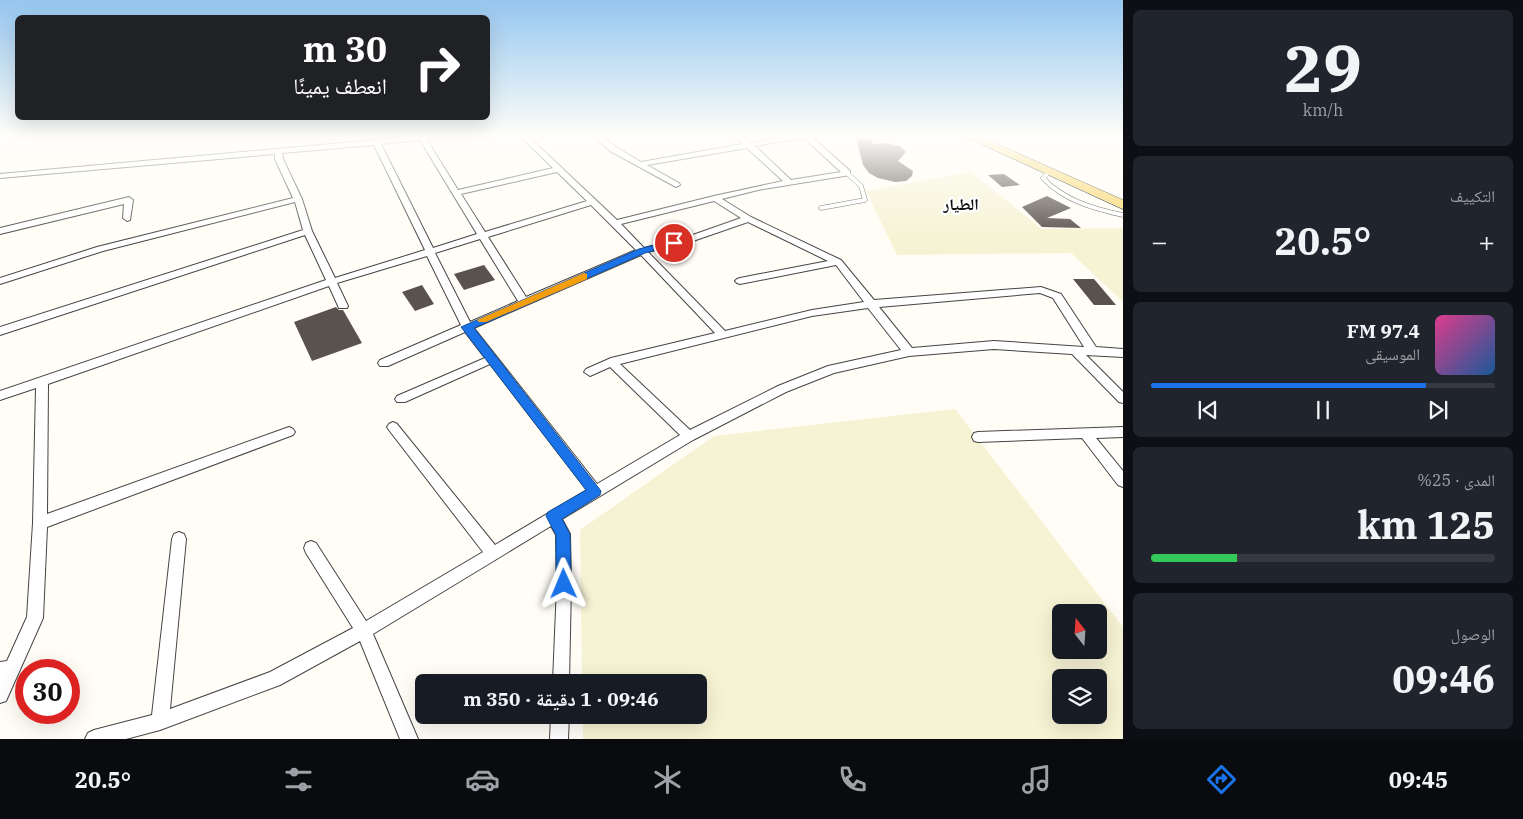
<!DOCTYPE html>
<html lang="ar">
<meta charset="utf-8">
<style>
:root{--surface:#171b24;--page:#20242c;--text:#f1f3f6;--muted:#9ea1a6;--line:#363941;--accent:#1a73e8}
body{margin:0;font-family:"IBM Plex Serif","Noto Naskh Arabic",serif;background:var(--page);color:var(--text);direction:rtl;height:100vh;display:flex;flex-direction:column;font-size:19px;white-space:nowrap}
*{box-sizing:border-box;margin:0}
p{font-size:16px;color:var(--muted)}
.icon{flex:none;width:28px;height:28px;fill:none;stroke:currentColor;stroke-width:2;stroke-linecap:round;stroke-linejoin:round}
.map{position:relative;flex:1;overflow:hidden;direction:ltr}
.panel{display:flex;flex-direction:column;gap:10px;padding:10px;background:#0d0f14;width:400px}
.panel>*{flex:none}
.guide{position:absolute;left:15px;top:15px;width:475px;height:105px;border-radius:8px;box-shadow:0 5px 20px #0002;direction:rtl;background:#202124;color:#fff;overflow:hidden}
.needle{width:32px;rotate:343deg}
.tools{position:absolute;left:1052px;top:604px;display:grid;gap:10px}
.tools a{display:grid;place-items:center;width:55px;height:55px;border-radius:8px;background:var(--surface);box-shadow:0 5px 20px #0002;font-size:25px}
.speed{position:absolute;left:15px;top:659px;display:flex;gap:10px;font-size:25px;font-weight:700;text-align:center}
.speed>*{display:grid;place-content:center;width:65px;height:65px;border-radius:50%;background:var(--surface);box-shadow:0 5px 20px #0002;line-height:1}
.speed .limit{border:8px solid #d22;background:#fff;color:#111}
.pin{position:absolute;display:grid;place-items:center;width:42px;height:42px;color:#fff;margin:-21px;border:2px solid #fff;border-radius:50%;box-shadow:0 1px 5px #0007}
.me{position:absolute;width:55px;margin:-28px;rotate:359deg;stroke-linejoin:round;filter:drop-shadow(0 0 4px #0008)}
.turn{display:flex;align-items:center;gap:18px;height:105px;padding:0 20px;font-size:22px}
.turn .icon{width:65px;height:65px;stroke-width:2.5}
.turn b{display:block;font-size:35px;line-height:42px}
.big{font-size:38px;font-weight:800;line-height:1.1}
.panel .tile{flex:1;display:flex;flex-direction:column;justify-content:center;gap:8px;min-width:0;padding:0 18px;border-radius:8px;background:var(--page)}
.panel .dial{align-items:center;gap:0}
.dial b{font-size:65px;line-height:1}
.song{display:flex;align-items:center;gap:15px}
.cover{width:60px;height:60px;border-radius:8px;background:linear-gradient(135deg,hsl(330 70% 55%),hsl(210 70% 35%))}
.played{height:5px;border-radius:2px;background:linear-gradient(90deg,var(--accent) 80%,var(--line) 80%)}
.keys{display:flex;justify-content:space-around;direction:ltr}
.heat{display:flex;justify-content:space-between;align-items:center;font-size:28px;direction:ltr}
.charge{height:8px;border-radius:4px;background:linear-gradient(90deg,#34c759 25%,var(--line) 0)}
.trip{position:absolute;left:415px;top:674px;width:292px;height:50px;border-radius:8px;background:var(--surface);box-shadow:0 5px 20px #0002;font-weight:800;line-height:50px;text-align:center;direction:rtl}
.menu{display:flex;height:80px;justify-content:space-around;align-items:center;background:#090b0e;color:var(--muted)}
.menu .icon{width:35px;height:35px}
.menu .current{color:var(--accent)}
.menu b{font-size:22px;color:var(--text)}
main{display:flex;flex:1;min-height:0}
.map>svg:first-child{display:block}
.farmland{fill:#f6f3d4;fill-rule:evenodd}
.building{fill:#5a524d}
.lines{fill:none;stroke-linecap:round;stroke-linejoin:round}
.service-casing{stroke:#444;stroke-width:5}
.minor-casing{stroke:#444;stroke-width:2}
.primary-casing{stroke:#222;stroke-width:1}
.service{stroke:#fff;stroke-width:4}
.minor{fill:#fff;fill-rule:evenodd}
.primary{fill:#f9d66b;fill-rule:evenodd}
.route{fill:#1a73e8;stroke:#114b97}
.slow{fill:#f59e0b}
.labels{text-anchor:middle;stroke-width:5;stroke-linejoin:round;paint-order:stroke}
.far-quarter-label{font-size:16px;font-weight:bold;fill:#111;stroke:#fff}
</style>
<main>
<section class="panel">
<div class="tile dial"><b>29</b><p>km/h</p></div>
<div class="tile"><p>التكييف</p>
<div class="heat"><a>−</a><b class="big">20.5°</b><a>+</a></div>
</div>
<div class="tile">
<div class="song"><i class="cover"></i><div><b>97.4 FM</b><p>الموسيقى</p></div></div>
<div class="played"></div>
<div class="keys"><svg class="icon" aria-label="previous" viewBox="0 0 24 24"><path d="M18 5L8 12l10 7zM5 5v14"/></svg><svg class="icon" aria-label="pause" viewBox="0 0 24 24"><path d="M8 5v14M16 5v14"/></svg><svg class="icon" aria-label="next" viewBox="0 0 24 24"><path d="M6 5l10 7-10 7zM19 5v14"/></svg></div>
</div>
<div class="tile"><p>المدى · 25%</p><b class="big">125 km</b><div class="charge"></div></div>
<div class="tile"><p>الوصول</p><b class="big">09:46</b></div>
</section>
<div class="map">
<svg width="1123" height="739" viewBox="0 0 1123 739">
<rect width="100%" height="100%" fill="#fffdf5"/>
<path class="farmland" d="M 971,172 L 1042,229 L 1123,228 L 1123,302 L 1071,253 L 897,255 L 866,191 Z
M 955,409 L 1123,627 L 1123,739 L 583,739 L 583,715 L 699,715 L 699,682 L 582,682 L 580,530 L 714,436 ZM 1061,612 L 1099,612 L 1099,650 L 1061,650 ZM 1061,678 L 1099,678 L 1099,715 L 1061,715 Z"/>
<path class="building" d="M 856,138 L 871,139 L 873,144 L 887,143 L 900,146 L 906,152 L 898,161 L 913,171 L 912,176 L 906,181 L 895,182 L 878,178 L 869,173 L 863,165 Z
M 1004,174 L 1020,185 L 1002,187 L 988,175 Z
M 1047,196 L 1071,208 L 1047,218 L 1070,219 L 1081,228 L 1042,227 L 1022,207 Z
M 484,265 L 495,280 L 464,290 L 454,274 Z
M 1073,279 L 1094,279 L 1116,305 L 1094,305 Z
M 422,285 L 434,304 L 415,311 L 402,292 Z
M 336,307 L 339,310 L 343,310 L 362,343 L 312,361 L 294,322 Z"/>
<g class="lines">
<g class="service-casing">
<path id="service" d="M 1050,171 L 1043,178 C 1063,200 1094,209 1123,215
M 821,208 L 865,200 L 861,186 L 847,173"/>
</g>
<g class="minor-casing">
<path id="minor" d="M 420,136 L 448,136 L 444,138 L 427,140 L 458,190 L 553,168 L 520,136 L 528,136 L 617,220 L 714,196 L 783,181 L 747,148 L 647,165 L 679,183 L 680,185 L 676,187 L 610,151 L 593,136 L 601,136 L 616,147 L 641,162 L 743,144 L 735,136 L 743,136 L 751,143 L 789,136 L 811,136 L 850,171 L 850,175 L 758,190 L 722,199 L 751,217 L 841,260 L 874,300 L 1041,287 L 1061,294 L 1096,347 L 1123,349 L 1123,357 L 1086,355 L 1123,392 L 1123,403 L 1119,402 L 1072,354 L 994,349 L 909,356 L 834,373 L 786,392 L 693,440 L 562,519 L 570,534 L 571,584 L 569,682 L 553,682 L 557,584 L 556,535 L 551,526 L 373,634 L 418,739 L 400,739 L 360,641 L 280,685 L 160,730 L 126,739 L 85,739 L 88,733 L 94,730 L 152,715 L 172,539 L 174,534 L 179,532 L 184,534 L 186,539 L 170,709 L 270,672 L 353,628 L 306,553 L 304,548 L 306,543 L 311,541 L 316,543 L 366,621 L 483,552 L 389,430 L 387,427 L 389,424 L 393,422 L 397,424 L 495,545 L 587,490 L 490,364 L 405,402 L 397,402 L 395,399 L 397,396 L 485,358 L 465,332 L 388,366 L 380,366 L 378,363 L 380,360 L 461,325 L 427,256 L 337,283 L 348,306 L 347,308 L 339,308 L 329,286 L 48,384 L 47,514 L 289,427 L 293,429 L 295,432 L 293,435 L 47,527 L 43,618 L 6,701 L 0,703 L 0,662 L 7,661 L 27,617 L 33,523 L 36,388 L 0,400 L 0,391 L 326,280 L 305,235 L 0,335 L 0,327 L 303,230 L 295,202 L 103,251 L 0,284 L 0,278 L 97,247 L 293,198 L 275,159 L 275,154 L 0,178 L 0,174 ZM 804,138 L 841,172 L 791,180 L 755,146 ZM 420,140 L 477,234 L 433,248 L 381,144 ZM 374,145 L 425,250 L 335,278 L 312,231 L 302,199 L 283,159 L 282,153 ZM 557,172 L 587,201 L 485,232 L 461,194 ZM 714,201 L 741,218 L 687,237 L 644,248 L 621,224 ZM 591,205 L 636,250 L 526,297 L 488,237 ZM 748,222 L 828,261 L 740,278 L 737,279 L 735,281 L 737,283 L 740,284 L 836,265 L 864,302 L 812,310 L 725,331 L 648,252 L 693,241 ZM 480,239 L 518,301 L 470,322 L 435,253 ZM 641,255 L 715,333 L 611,358 L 586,369 L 584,372 L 590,376 L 610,367 L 680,435 L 597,484 L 474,328 ZM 1040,293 L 1053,298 L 1084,347 L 994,341 L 912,348 L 879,307 ZM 868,308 L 901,350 L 828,366 L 778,386 L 690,430 L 620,364 L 812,316 Z
M 129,197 L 133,200 L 130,220 L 127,221 L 123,218 L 124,204 L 0,234 L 0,228 Z
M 1123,427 L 1123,437 L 1096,438 L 1123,471 L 1123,487 L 1118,485 L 1082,438 L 978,442 L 974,441 L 972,437 L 974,433 L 978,432 Z
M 551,715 L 569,715 L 568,739 L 550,739 Z"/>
</g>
<g class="primary-casing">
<path id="primary" d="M 964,136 L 979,136 L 1123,200 L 1123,209 Z"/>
</g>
<use href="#service" class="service"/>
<use href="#minor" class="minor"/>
<use href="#primary" class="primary"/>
</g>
<linearGradient id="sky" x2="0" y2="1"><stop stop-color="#95c6ee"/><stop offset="0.57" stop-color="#fffefa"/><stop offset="1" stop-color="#fffefa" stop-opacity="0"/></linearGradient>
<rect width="1123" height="239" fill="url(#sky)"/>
<path class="route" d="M 674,240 L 677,241 L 677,245 L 645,253 L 474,328 L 601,491 L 600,495 L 562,519 L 570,534 L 571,584 L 569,589 L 564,591 L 559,589 L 556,584 L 556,535 L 546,516 L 548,512 L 586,490 L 461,327 L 639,249 Z"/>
<path class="slow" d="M 584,273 L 587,274 L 587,279 L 486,322 L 479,322 L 477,320 Z"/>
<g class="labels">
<g class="far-quarter-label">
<text x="961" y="210">الطيار</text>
</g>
</g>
</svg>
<div class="tools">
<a><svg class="needle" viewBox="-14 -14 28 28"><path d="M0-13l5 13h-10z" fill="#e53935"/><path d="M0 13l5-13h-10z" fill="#9ea1a6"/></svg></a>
<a><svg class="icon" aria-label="layers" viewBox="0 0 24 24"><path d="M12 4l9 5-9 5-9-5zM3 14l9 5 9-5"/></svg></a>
</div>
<div class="speed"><div class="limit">30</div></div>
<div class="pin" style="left:674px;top:243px;background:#d93025"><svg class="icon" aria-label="arrive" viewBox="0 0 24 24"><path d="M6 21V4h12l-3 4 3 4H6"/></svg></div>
<svg class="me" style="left:564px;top:584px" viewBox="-20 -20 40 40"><path d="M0-17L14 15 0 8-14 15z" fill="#1a73e8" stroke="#fff" stroke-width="4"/></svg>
<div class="trip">09:46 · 1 دقيقة · 350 m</div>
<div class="guide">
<div class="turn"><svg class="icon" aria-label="right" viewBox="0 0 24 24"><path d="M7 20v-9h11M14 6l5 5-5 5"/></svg><div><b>30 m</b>انعطف يمينًا</div></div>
</div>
</div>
</main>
<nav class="menu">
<b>09:45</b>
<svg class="icon current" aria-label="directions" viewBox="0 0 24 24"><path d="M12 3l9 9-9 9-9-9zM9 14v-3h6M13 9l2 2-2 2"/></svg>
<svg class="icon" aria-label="music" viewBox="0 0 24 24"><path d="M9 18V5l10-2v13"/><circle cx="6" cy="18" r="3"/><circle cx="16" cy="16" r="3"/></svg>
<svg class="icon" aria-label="phone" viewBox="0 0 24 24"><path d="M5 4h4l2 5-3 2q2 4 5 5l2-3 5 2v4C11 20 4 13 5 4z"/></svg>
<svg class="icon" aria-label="climate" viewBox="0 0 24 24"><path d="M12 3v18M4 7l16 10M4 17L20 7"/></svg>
<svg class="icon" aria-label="car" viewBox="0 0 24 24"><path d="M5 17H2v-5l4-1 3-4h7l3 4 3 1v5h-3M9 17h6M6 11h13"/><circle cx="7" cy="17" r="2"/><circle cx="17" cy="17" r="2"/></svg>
<svg class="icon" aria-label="filters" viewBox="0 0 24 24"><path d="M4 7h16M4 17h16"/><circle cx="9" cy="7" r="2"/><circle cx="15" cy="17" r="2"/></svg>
<b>20.5°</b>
</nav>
